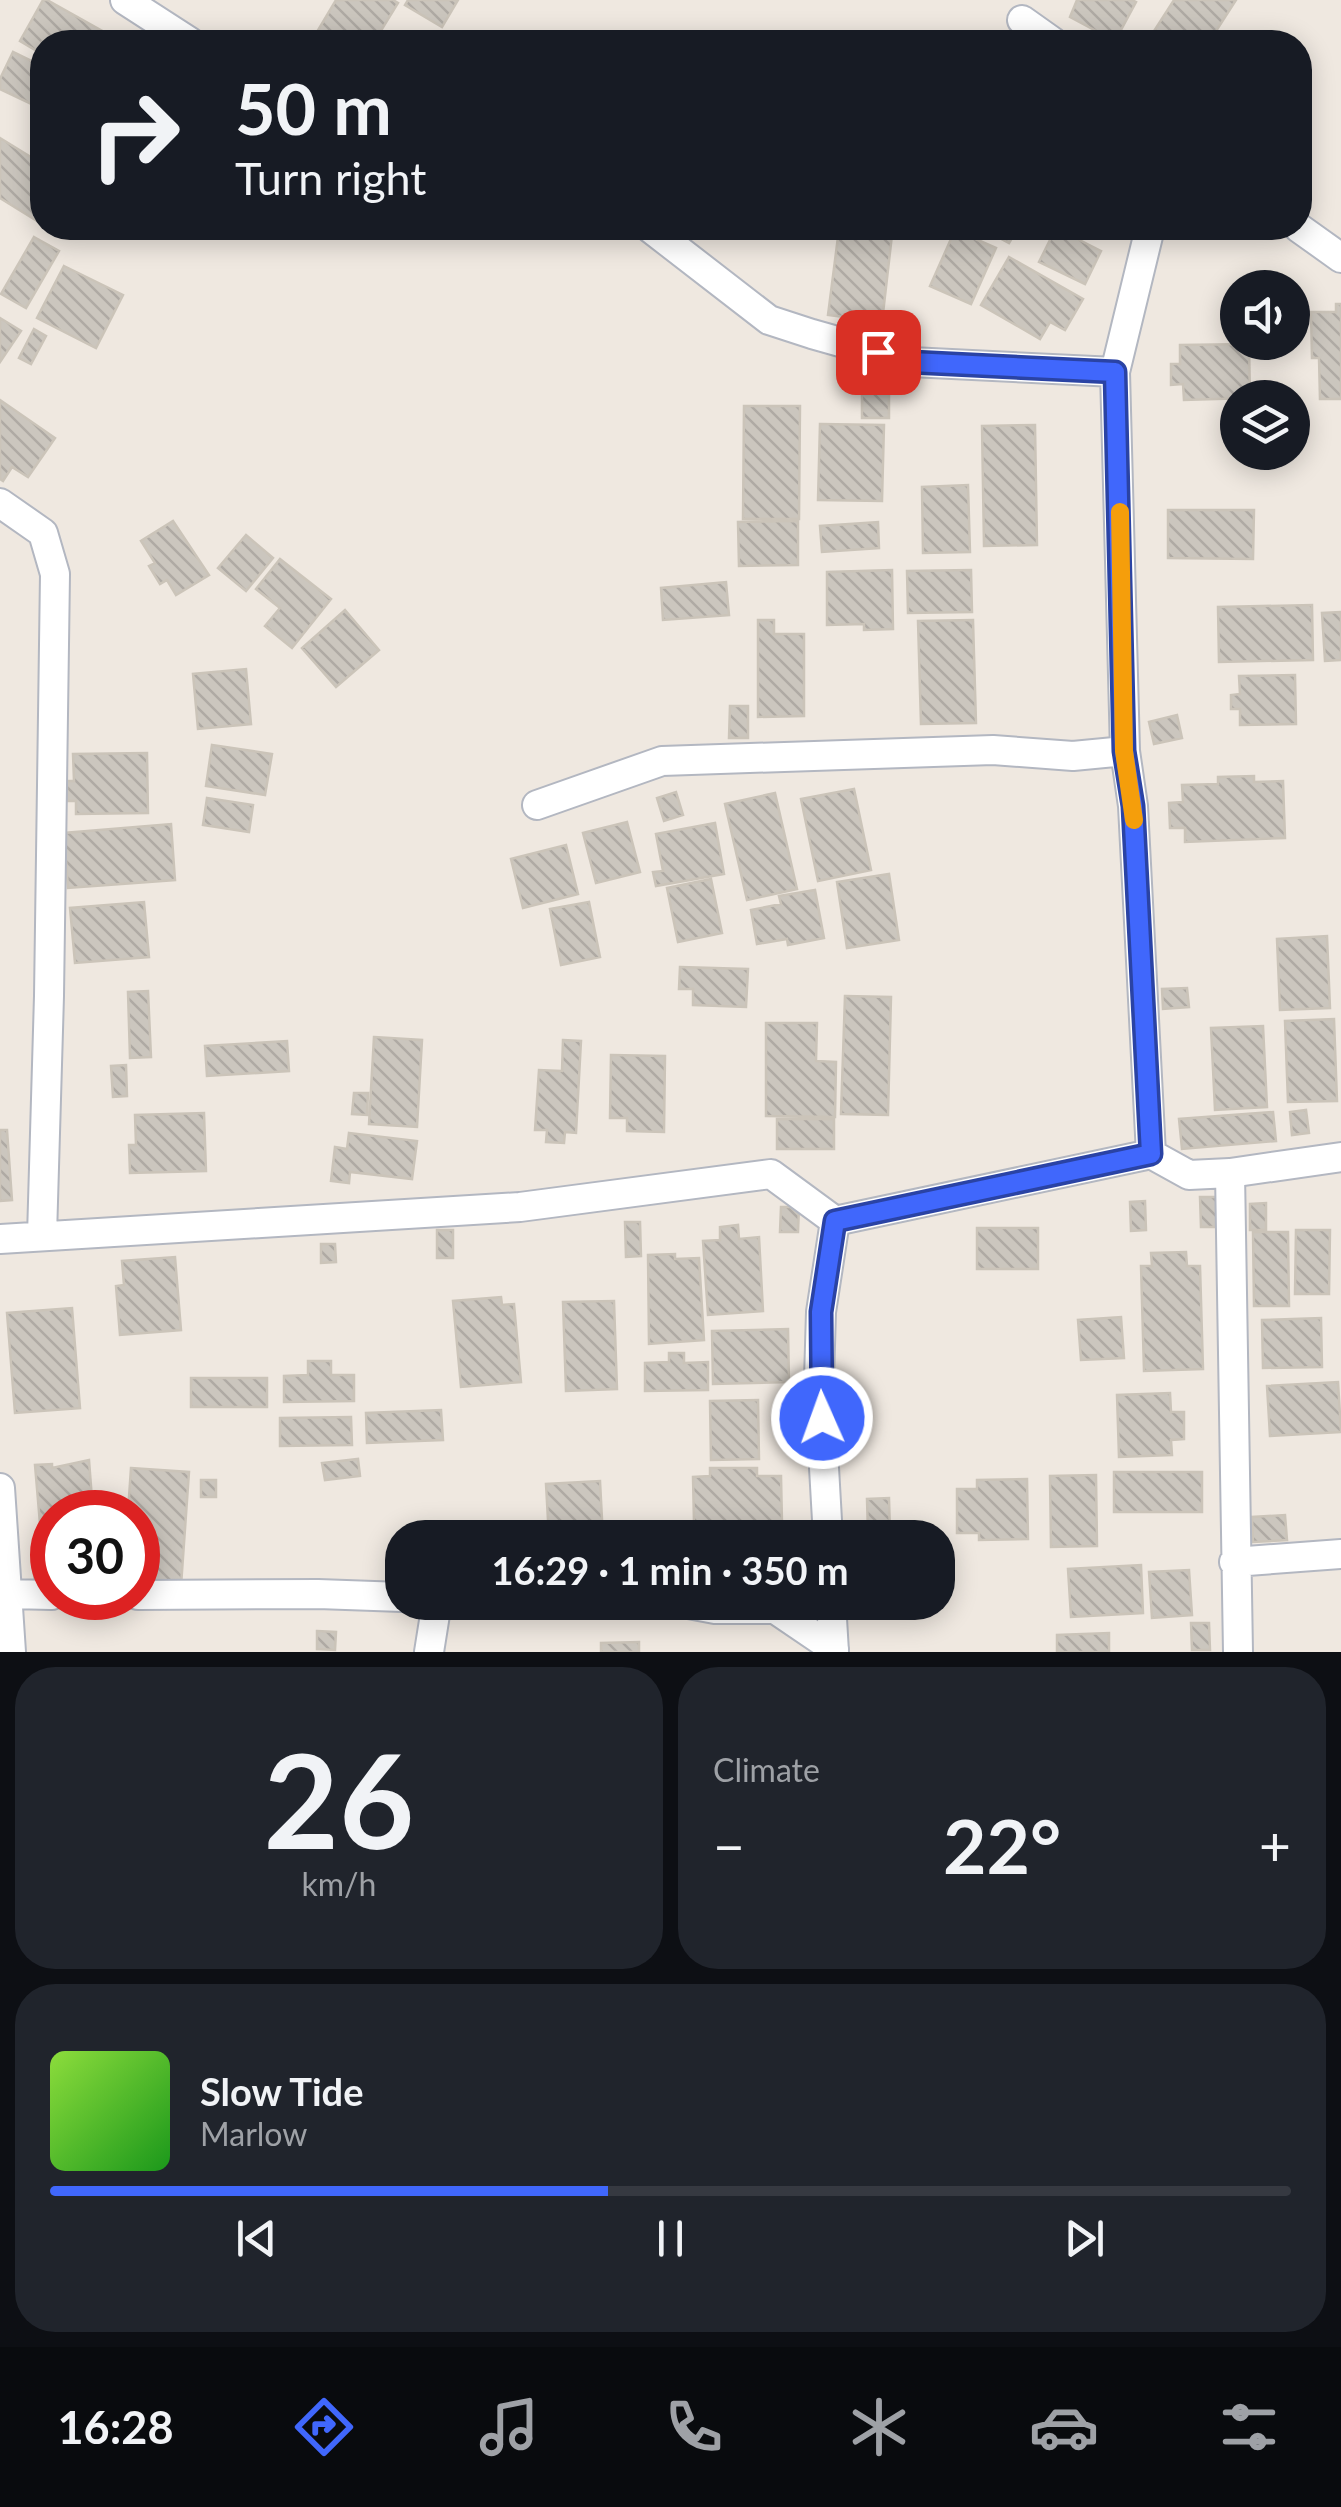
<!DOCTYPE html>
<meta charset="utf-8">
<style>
:root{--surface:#171b24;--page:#20242c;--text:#f1f3f6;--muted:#9ea1a6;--line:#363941;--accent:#4067fc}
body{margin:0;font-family:Lato,sans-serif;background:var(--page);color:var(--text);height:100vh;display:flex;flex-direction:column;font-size:38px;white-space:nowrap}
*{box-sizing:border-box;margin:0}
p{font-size:32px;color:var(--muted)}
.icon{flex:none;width:55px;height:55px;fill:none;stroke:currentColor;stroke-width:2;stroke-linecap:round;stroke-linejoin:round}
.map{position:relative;height:1652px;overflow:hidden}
.drawer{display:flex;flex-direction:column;gap:15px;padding:15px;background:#0d0f14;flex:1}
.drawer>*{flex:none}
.top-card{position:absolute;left:30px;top:30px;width:1282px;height:210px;border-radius:40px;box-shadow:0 5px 25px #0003;background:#171b24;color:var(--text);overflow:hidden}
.tools{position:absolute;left:1220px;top:270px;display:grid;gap:20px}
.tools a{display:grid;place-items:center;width:90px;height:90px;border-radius:50%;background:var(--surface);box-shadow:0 5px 25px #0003;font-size:50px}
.speed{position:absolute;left:30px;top:1490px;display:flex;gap:20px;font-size:50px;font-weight:700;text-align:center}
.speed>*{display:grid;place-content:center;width:130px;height:130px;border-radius:50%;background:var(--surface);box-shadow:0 5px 25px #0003;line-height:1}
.speed .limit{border:15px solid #d22;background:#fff;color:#111}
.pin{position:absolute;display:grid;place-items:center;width:85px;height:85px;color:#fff;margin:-42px;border-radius:20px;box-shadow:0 5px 15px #0006}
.me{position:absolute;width:110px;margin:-55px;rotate:358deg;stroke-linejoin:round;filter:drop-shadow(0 0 8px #0008)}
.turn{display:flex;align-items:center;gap:35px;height:210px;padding:0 40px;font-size:45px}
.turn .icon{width:130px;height:130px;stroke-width:2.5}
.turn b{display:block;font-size:70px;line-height:85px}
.big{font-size:75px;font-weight:700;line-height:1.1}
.drawer .widget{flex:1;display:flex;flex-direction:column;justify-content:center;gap:15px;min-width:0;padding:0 35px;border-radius:40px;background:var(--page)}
.drawer .dial{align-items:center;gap:0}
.dial b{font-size:130px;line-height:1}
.song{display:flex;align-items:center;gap:30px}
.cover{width:120px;height:120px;border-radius:15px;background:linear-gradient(135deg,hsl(90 70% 55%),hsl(120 70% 35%))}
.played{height:10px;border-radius:5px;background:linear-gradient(90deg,var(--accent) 45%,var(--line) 45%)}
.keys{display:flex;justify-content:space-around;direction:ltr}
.heat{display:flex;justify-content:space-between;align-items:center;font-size:55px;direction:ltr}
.drawer .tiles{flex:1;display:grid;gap:15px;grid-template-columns:1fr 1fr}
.widget:last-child{grid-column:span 2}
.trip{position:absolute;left:385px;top:1520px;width:570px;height:100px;border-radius:40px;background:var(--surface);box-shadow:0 5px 25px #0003;font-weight:700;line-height:100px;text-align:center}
.tabs{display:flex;height:160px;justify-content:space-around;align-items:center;background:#090b0e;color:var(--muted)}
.tabs .icon{width:70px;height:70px}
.tabs .selected{color:var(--accent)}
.tabs b{font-size:45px;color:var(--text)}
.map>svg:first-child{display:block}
.building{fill:url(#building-back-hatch);stroke:#cbc4b9;stroke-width:2.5}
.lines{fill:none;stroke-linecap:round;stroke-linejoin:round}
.minor-casing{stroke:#b3b7c1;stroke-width:32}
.minor{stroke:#fff;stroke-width:28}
.route-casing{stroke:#2a43a4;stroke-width:25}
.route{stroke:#4067fc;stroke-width:18}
.slow{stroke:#f59e0b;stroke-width:18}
</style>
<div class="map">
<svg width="1341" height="1652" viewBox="0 0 1341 1652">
<defs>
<pattern id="building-back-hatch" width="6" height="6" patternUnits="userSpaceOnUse" patternTransform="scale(2.5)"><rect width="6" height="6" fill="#cbc6be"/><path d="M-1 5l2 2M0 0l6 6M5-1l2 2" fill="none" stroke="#afaaa4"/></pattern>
</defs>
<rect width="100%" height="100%" fill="#efe8e0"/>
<path class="building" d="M 43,0 L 47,0 L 122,42 L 42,42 L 42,54 L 20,41 Z
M 336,0 L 393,0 L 398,3 L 374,42 L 311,42 Z
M 408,0 L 458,0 L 442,27 L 405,5 Z
M 1077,0 L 1132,0 L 1136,2 L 1115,41 L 1070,17 Z
M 1174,0 L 1236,0 L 1209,42 L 1147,42 Z
M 13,52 L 42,66 L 42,109 L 0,89 L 0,79 Z
M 0,138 L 42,164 L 42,224 L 0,198 Z
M 981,228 L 1018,228 L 1009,243 Z
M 1056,228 L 1101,251 L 1085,284 L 1039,262 Z
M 839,229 L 892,235 L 882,322 L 828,315 Z
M 955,230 L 996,248 L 971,304 L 930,286 Z
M 34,237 L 59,251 L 26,308 L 1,294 Z
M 1009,257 L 1083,299 L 1065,330 L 1050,322 L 1040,339 L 981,305 Z
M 64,266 L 123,295 L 96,348 L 37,318 Z
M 1336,304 L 1341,304 L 1341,399 L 1320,399 L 1319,358 L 1312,358 L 1311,312 L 1336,312 Z
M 0,318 L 21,331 L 0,362 Z
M 34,329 L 46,336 L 31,364 L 19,358 Z
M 1249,344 L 1250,398 L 1184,400 L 1183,384 L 1171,385 L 1171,364 L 1180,364 L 1180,345 Z
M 862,381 L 889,381 L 889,418 L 862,418 Z
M 0,400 L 55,438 L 28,477 L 12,467 L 3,481 L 0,479 Z
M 744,406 L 800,406 L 799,519 L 743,519 Z
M 820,424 L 884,425 L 882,501 L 818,500 Z
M 1035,425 L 1037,545 L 984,546 L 982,426 Z
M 968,485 L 970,552 L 923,553 L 922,487 Z
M 1168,510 L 1254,510 L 1253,559 L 1168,558 Z
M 173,521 L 209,575 L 176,595 L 167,580 L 160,584 L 149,566 L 155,563 L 141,541 Z
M 798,521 L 798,565 L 739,566 L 738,522 Z
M 878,522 L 879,548 L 822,552 L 820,526 Z
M 246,535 L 273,558 L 246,591 L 218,568 Z
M 280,559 L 331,599 L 292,648 L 265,626 L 280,608 L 256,589 Z
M 892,570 L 893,629 L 864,630 L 864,624 L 827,625 L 827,572 Z
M 971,570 L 972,612 L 908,613 L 907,571 Z
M 726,582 L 729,615 L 663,620 L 661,588 Z
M 1312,605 L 1313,660 L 1219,662 L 1218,607 Z
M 345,610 L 379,650 L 336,687 L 302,648 Z
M 1341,612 L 1341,660 L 1325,661 L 1322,613 Z
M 758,620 L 774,620 L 774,634 L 804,634 L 804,716 L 758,717 Z
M 973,620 L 976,723 L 921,724 L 918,621 Z
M 246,669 L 251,724 L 198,729 L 193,674 Z
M 1295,675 L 1296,724 L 1240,725 L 1240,709 L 1231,709 L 1231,695 L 1240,694 L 1239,676 Z
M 730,706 L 748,706 L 748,738 L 729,738 Z
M 1177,715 L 1182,738 L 1154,744 L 1149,722 Z
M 212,745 L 272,754 L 265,795 L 206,786 Z
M 147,753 L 148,813 L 76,814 L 76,801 L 67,801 L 67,781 L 74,781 L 73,754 Z
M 1254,776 L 1254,782 L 1283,781 L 1285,838 L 1185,842 L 1185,828 L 1170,828 L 1169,803 L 1183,802 L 1182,785 L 1218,784 L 1218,777 Z
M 854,789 L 871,870 L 818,881 L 801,799 Z
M 676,792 L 683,815 L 664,821 L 657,798 Z
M 775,793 L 797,889 L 747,900 L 725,804 Z
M 207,798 L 253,805 L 249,832 L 203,825 Z
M 627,822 L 640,872 L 596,883 L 583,833 Z
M 715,823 L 724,874 L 656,886 L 653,872 L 663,871 L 656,834 Z
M 171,824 L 175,880 L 68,888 L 64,833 Z
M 566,845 L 578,894 L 523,908 L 511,859 Z
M 889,874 L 899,940 L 847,948 L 837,882 Z
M 711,879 L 722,933 L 678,942 L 667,888 Z
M 815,890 L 824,938 L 788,945 L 787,939 L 757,944 L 751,910 L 781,904 L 779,896 Z
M 144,902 L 149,957 L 75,963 L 70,908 Z
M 589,902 L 600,957 L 561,965 L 550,909 Z
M 1327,936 L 1330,1008 L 1280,1010 L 1277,939 Z
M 680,967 L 748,969 L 746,1007 L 693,1005 L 693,989 L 679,989 Z
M 1187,988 L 1189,1007 L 1163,1009 L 1162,989 Z
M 148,991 L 151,1057 L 130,1058 L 128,992 Z
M 845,996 L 891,997 L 888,1115 L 841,1114 Z
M 1334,1019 L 1337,1101 L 1288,1102 L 1285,1021 Z
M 766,1023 L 817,1023 L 816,1061 L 836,1062 L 835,1117 L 766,1116 Z
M 1263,1026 L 1267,1107 L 1215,1110 L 1211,1028 Z
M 374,1037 L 422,1040 L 417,1127 L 369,1124 Z
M 563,1040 L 581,1041 L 576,1133 L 565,1132 L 564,1143 L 546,1142 L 547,1130 L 535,1130 L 539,1070 L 562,1071 Z
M 287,1041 L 289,1071 L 207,1076 L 205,1046 Z
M 611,1055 L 665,1056 L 664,1132 L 627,1131 L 627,1118 L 610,1118 Z
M 126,1065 L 127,1096 L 113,1097 L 111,1066 Z
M 354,1093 L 368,1093 L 367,1115 L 352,1114 Z
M 1306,1110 L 1309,1133 L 1292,1135 L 1290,1112 Z
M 1273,1112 L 1276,1141 L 1182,1149 L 1179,1119 Z
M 204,1113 L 206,1171 L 130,1173 L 129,1145 L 136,1145 L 135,1115 Z
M 777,1119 L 834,1119 L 834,1149 L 777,1149 Z
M 0,1130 L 7,1130 L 12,1200 L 0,1201 Z
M 349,1133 L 417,1141 L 412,1179 L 350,1172 L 349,1183 L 331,1181 L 335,1147 L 347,1149 Z
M 1200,1197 L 1219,1197 L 1219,1227 L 1201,1227 Z
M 1145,1201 L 1146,1230 L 1131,1231 L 1130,1202 Z
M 1266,1203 L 1266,1230 L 1250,1230 L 1250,1204 Z
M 781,1207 L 799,1207 L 798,1232 L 780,1232 Z
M 625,1222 L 640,1222 L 641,1256 L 626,1257 Z
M 738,1225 L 739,1239 L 759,1237 L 763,1311 L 708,1315 L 703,1241 L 720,1240 L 720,1227 Z
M 977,1228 L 1038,1228 L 1038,1269 L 977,1269 Z
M 437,1230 L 453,1230 L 453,1258 L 437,1258 Z
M 1296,1230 L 1330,1230 L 1329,1294 L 1295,1294 Z
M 1253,1232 L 1288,1232 L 1289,1306 L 1254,1306 Z
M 321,1244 L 335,1244 L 336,1262 L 321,1263 Z
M 1186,1252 L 1187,1266 L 1200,1266 L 1203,1369 L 1144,1371 L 1141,1266 L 1152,1266 L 1151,1253 Z
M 675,1254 L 675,1259 L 699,1258 L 704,1340 L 649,1344 L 648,1255 Z
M 175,1257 L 181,1330 L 120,1335 L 116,1286 L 124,1285 L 122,1261 Z
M 501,1297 L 502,1305 L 514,1304 L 521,1382 L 461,1387 L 453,1301 Z
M 614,1301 L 617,1389 L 566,1391 L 563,1302 Z
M 72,1308 L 80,1408 L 15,1413 L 7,1313 Z
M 1121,1317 L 1124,1358 L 1081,1360 L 1078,1320 Z
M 1321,1318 L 1322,1367 L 1263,1368 L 1262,1320 Z
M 788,1329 L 789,1382 L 713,1384 L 712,1331 Z
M 669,1353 L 684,1353 L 684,1363 L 708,1362 L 708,1390 L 645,1391 L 645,1363 L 669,1362 Z
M 308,1361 L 331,1361 L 331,1375 L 354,1375 L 354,1401 L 284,1402 L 284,1376 L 308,1375 Z
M 191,1378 L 267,1378 L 267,1407 L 191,1407 Z
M 1338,1382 L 1341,1432 L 1270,1436 L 1267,1386 Z
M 1170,1393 L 1171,1412 L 1184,1412 L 1184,1439 L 1171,1440 L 1172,1455 L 1119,1457 L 1117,1395 Z
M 758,1400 L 759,1459 L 711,1460 L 710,1401 Z
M 441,1410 L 443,1440 L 367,1443 L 366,1413 Z
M 351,1417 L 352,1445 L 280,1446 L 280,1418 Z
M 358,1459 L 360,1476 L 325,1480 L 322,1463 Z
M 89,1460 L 93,1512 L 52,1512 L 52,1585 L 35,1587 L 33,1560 L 43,1559 L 35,1465 L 52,1464 L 52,1468 Z
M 131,1468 L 189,1472 L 181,1586 L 138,1583 L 138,1512 L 128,1512 Z
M 710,1468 L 757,1468 L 757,1476 L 781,1476 L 782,1523 L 760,1523 L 760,1534 L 732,1534 L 732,1523 L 694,1523 L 693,1477 L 710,1476 Z
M 1114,1472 L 1202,1472 L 1202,1512 L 1114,1512 Z
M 1096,1475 L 1097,1546 L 1051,1547 L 1050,1476 Z
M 1027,1479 L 1028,1539 L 979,1540 L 979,1533 L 957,1533 L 957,1489 L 977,1489 L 977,1480 Z
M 201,1480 L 216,1480 L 216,1497 L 201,1497 Z
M 600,1481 L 603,1538 L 549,1538 L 546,1484 Z
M 889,1498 L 890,1533 L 868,1533 L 867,1499 Z
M 1285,1515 L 1287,1540 L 1253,1542 L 1252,1517 Z
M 1141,1565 L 1143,1613 L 1071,1617 L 1068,1569 Z
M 1189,1570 L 1192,1615 L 1152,1618 L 1149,1572 Z
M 1191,1623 L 1209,1623 L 1210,1650 L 1192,1650 Z
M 317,1631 L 336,1632 L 335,1650 L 317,1649 Z
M 1109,1633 L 1109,1652 L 1057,1652 L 1057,1635 Z
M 639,1642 L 639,1652 L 601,1652 L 601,1643 Z"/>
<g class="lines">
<g class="minor-casing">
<path id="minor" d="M 125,0 L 190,42
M 1022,20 L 1053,42
M 650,228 L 769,320 L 812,334 L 911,362 L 1115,372
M 1150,228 L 1115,372 L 1125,751 L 1133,806 L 1151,1154
M 1299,228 L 1341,258
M 0,503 L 43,533 L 55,574 L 49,996 L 42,1236
M 537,805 L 662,761 L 993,750 L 1073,756 L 1125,751
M 1230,1173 L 1238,1652
M 0,1239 L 520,1207 L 771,1174 L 835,1221 L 1151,1154 L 1189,1175 L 1230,1173 L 1341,1157
M 0,1488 L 11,1652
M 828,1538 L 819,1379 L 821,1312 L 835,1221
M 1234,1562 L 1341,1554
M 8,1594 L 52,1595
M 138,1595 L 318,1594 L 402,1597
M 678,1602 L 715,1609 L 775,1609 L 834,1649
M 831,1602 L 834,1652
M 429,1652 L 437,1602"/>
</g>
<use href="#minor" class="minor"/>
</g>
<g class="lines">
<g class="route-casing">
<path id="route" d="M 822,1418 L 821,1312 L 835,1221 L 1151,1154 L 1133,806 L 1124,751 L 1115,372 L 911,362 L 878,352"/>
</g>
<use href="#route" class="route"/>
<path class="slow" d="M 1120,512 L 1124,751 L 1134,820"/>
</g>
</svg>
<div class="tools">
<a><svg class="icon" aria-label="sound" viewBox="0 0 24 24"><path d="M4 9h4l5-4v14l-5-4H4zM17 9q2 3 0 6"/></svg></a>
<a><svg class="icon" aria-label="layers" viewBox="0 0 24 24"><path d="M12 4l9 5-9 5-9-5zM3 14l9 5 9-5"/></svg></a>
</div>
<div class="speed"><div class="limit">30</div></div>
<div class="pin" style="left:878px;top:352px;background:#d93025"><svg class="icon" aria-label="arrive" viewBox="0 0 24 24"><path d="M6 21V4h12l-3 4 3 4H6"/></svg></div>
<svg class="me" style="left:822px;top:1418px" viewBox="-20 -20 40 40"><circle r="17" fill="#4067fc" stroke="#fff" stroke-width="3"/><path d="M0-11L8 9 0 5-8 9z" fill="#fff"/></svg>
<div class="trip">16:29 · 1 min · 350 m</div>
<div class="top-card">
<div class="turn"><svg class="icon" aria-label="right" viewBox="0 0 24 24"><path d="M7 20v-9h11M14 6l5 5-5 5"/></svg><div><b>50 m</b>Turn right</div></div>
</div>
</div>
<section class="drawer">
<div class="tiles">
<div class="widget dial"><b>26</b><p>km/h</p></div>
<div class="widget"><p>Climate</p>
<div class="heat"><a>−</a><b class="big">22°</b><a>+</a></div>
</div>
<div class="widget">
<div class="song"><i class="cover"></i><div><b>Slow Tide</b><p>Marlow</p></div></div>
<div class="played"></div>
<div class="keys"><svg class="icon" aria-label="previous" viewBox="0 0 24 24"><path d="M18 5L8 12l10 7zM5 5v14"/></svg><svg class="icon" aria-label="pause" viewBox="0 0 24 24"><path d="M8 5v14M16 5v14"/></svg><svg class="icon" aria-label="next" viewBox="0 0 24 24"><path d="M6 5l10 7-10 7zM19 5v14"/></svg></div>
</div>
</div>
</section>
<nav class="tabs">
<b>16:28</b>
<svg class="icon selected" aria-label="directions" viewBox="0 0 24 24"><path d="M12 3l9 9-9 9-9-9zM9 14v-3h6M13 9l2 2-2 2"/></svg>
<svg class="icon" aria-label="music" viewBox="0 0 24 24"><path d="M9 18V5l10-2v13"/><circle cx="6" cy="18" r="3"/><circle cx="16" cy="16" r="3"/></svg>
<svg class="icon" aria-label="phone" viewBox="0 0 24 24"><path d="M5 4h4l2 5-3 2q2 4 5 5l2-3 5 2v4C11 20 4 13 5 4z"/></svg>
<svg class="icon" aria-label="climate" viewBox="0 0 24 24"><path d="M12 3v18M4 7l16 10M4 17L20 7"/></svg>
<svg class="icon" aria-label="car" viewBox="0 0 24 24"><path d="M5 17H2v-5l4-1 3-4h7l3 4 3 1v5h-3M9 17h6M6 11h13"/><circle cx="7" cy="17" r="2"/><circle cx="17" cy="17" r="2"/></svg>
<svg class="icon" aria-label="filters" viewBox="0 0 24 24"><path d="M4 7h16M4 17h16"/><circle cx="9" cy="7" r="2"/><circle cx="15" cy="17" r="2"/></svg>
</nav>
